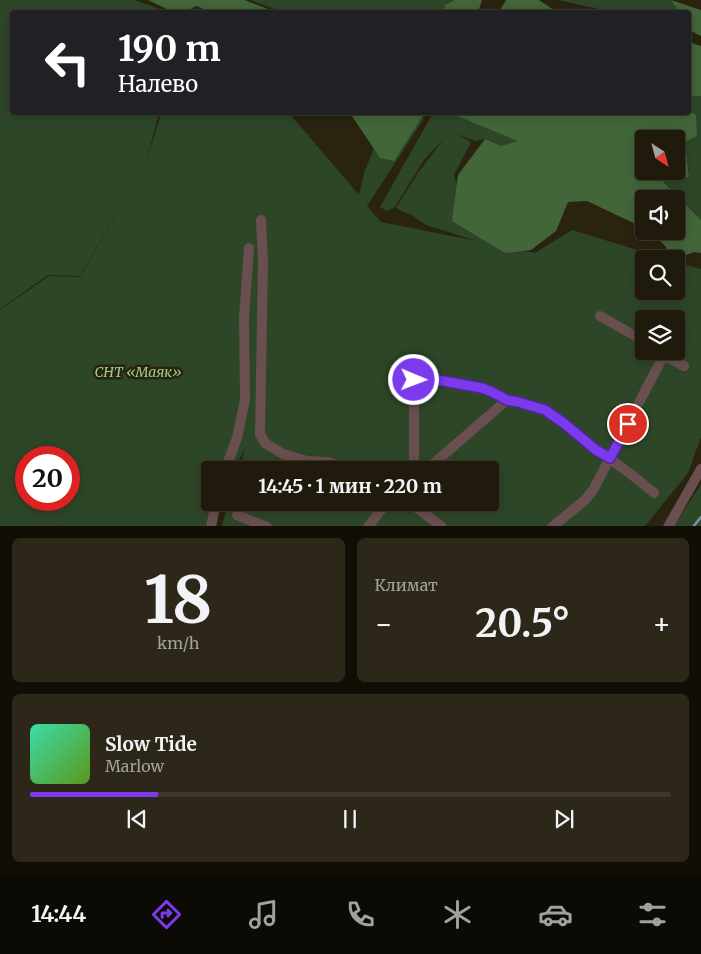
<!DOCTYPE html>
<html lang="ru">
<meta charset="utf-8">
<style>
:root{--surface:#1f1a0b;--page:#2c2719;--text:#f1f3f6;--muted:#a1a19d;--line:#3c382c;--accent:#7c3aed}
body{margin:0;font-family:Merriweather,serif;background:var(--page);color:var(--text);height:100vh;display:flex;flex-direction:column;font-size:19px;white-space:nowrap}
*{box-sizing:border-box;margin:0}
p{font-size:16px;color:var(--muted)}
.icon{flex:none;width:28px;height:28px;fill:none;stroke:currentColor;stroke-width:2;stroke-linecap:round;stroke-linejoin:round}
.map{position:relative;height:526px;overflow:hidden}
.sheet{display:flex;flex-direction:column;gap:12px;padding:12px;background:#110e06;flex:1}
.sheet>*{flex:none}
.hud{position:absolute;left:10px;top:10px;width:681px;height:105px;border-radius:5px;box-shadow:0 2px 12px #0003,0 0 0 1px var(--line);background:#202124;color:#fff;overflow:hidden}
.needle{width:32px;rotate:144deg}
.controls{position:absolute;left:635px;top:130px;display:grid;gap:10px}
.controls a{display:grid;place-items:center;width:50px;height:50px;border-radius:5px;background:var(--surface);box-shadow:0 2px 12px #0003,0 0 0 1px var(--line);font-size:25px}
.speed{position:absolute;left:15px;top:446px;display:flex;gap:10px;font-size:25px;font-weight:700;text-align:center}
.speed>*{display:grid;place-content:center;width:65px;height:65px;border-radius:50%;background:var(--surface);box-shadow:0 2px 12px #0003,0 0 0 1px var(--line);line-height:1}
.speed .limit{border:8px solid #d22;background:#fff;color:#111}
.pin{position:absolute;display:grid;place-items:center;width:42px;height:42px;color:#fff;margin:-21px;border:2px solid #fff;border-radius:50%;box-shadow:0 1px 5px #0007}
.me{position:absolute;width:55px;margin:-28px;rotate:91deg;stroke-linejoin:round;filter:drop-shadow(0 0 4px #0008)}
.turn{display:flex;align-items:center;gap:18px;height:105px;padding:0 25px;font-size:22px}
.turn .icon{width:65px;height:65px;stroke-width:2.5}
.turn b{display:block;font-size:35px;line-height:42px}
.big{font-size:38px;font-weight:700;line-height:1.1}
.sheet .tile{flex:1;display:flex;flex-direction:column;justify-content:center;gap:8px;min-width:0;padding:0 18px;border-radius:8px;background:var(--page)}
.sheet .dial{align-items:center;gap:0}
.dial b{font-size:65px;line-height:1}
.song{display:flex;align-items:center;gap:15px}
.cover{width:60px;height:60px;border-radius:8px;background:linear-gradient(135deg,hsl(160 70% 55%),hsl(90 70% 35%))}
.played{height:5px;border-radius:2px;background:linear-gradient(90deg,var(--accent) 20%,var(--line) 20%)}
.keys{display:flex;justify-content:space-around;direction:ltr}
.heat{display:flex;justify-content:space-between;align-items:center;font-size:28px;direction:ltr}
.sheet .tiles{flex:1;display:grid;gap:12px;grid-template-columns:1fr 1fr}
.tile:last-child{grid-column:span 2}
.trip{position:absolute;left:201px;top:461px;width:298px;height:50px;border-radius:5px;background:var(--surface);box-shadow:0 2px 12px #0003,0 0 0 1px var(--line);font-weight:700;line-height:50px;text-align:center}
.tab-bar{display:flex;height:80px;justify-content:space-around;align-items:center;background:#0c0a04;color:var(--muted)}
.tab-bar .icon{width:35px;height:35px}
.tab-bar .on{color:var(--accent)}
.tab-bar b{font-size:22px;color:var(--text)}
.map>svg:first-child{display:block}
.green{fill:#2e4628;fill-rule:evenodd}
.forest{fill:#426639;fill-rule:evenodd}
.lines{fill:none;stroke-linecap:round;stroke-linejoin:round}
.stream{stroke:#7595ad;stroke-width:2.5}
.minor{stroke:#694f4f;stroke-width:10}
.route-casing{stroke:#51269a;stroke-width:12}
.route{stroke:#7c3aed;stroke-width:9}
.labels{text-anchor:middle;stroke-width:5;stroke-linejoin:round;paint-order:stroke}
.park-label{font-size:14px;font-style:italic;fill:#99d08c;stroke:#29230f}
</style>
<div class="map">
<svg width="701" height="527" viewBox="0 0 701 527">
<rect width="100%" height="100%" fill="#29230f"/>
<path class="green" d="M 0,0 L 135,0 L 168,12 L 12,12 L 12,112 L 159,113 L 146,163 L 80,276 L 48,275 L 0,309 Z
M 250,0 L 454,0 L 445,5 L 442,12 L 283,12 Z
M 558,0 L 671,0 L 679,12 L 612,12 Z
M 701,96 L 701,220 L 659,176 L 689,176 L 685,142 L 696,116 L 689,111 L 689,97 Z
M 161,113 L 289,113 L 359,195 L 364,173 L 388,113 L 424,113 L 423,120 L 367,206 L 381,222 L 477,241 L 426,225 L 413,216 L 396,208 L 418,173 L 445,137 L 424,160 L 394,208 L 387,211 L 380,207 L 433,113 L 452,113 L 457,116 L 519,141 L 501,146 L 485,139 L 476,141 L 456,134 L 471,142 L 454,175 L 462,201 L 491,244 L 535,253 L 572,230 L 667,259 L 644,259 L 644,291 L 676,291 L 676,262 L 701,269 L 701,437 L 688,473 L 645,526 L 222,526 L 228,503 L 490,502 L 490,470 L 239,470 L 245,449 L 234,470 L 210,470 L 210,502 L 218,503 L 206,526 L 0,526 L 0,310 L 49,276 L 80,277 L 146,163 ZM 644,319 L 676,319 L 676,351 L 644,351 ZM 26,458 L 69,458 L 69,500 L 26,500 Z
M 701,484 L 701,526 L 674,526 Z"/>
<path class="forest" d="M 148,0 L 245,0 L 275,12 L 211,12 L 196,6 L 185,12 L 173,12 Z
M 454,0 L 482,0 L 478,12 L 442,12 L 445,5 Z
M 506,0 L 539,0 L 554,10 L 565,12 L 499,12 Z
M 671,0 L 701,10 L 701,36 C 687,30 689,27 689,12 L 679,12 Z
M 689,42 L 701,46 L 701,96 L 689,97 Z
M 689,111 L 696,115 L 697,136 L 685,142 L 689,177 L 659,177 L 701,220 L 701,253 L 694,252 L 681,257 L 667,254 L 666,247 L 657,238 L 651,239 L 646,231 L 676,231 L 676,199 L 644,199 L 644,228 L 587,201 L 568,202 L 556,231 L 531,250 L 505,253 L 452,221 L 458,175 L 485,139 L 501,146 L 518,141 L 457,116 L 452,113 L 689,112 ZM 644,139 L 676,139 L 676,171 L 644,171 Z
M 350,113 L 422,113 L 422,117 L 394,161 L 380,158 Z"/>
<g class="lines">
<path class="stream" d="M 693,527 L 701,517"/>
<path class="minor" d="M 261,220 L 263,261 L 260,434 L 265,443 L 283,454 L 307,461 L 328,462 L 348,470
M 600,316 L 644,341
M 664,355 L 684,366
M 225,470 L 237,438 L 245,400 L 244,318 L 249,248
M 414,470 L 414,380 L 417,378 L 421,377 L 482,388 L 492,392 L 507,400
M 426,470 L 507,400 L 518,402 L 545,410 L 556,417 L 596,449 L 632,475 L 654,493
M 409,502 L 442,527
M 237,515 L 267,527
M 211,527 L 216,502
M 368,527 L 387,502
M 552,527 L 584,501 L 593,490 L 664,355 L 660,351
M 668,527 L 701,469"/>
</g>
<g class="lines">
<g class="route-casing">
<path id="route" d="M 414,380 L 417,378 L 421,377 L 482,388 L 492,392 L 507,400 L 518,402 L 545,410 L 565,424 L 596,450 L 610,458 L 628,424"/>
</g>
<use href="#route" class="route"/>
</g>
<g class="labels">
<g class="park-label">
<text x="138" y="377">СНТ «Маяк»</text>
</g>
</g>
</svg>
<div class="controls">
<a><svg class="needle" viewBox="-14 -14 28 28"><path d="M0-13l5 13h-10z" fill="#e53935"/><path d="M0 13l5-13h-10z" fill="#a1a19d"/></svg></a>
<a><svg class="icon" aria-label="sound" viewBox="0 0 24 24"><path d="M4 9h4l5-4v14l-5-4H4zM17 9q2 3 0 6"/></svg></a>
<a><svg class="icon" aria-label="search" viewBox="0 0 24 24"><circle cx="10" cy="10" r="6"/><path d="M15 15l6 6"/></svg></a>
<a><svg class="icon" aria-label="layers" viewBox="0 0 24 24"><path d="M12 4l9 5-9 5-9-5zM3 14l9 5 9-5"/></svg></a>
</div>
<div class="speed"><div class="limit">20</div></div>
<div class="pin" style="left:628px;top:424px;background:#d93025"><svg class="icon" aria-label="arrive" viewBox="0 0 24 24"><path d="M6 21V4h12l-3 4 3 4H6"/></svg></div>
<svg class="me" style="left:414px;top:380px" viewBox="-20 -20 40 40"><circle r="17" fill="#7c3aed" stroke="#fff" stroke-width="3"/><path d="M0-11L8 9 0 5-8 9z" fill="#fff"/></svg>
<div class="trip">14:45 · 1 мин · 220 m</div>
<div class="hud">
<div class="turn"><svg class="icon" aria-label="left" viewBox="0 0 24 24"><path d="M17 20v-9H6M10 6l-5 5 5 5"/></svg><div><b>190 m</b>Налево</div></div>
</div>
</div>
<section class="sheet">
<div class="tiles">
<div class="tile dial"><b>18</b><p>km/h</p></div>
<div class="tile"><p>Климат</p>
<div class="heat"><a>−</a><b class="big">20.5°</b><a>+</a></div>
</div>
<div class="tile">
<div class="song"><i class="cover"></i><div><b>Slow Tide</b><p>Marlow</p></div></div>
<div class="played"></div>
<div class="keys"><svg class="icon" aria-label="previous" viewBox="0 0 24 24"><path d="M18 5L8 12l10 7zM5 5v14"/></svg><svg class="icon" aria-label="pause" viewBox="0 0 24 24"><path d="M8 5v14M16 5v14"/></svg><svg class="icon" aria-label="next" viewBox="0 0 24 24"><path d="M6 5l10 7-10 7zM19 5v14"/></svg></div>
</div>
</div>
</section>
<nav class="tab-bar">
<b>14:44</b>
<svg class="icon on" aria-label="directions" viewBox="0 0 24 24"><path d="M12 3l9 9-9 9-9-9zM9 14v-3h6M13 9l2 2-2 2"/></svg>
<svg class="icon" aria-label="music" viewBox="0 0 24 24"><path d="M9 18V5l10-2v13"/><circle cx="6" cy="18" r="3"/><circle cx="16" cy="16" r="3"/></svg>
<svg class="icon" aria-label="phone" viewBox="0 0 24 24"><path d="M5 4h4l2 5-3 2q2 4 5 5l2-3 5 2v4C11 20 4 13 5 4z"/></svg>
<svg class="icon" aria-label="climate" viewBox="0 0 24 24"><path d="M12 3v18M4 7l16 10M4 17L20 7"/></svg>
<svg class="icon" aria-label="car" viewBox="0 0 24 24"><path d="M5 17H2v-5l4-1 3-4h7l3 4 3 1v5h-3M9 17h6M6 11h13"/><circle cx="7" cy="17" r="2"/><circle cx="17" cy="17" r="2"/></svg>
<svg class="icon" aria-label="filters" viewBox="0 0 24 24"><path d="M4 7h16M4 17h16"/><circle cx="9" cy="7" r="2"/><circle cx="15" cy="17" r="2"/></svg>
</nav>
